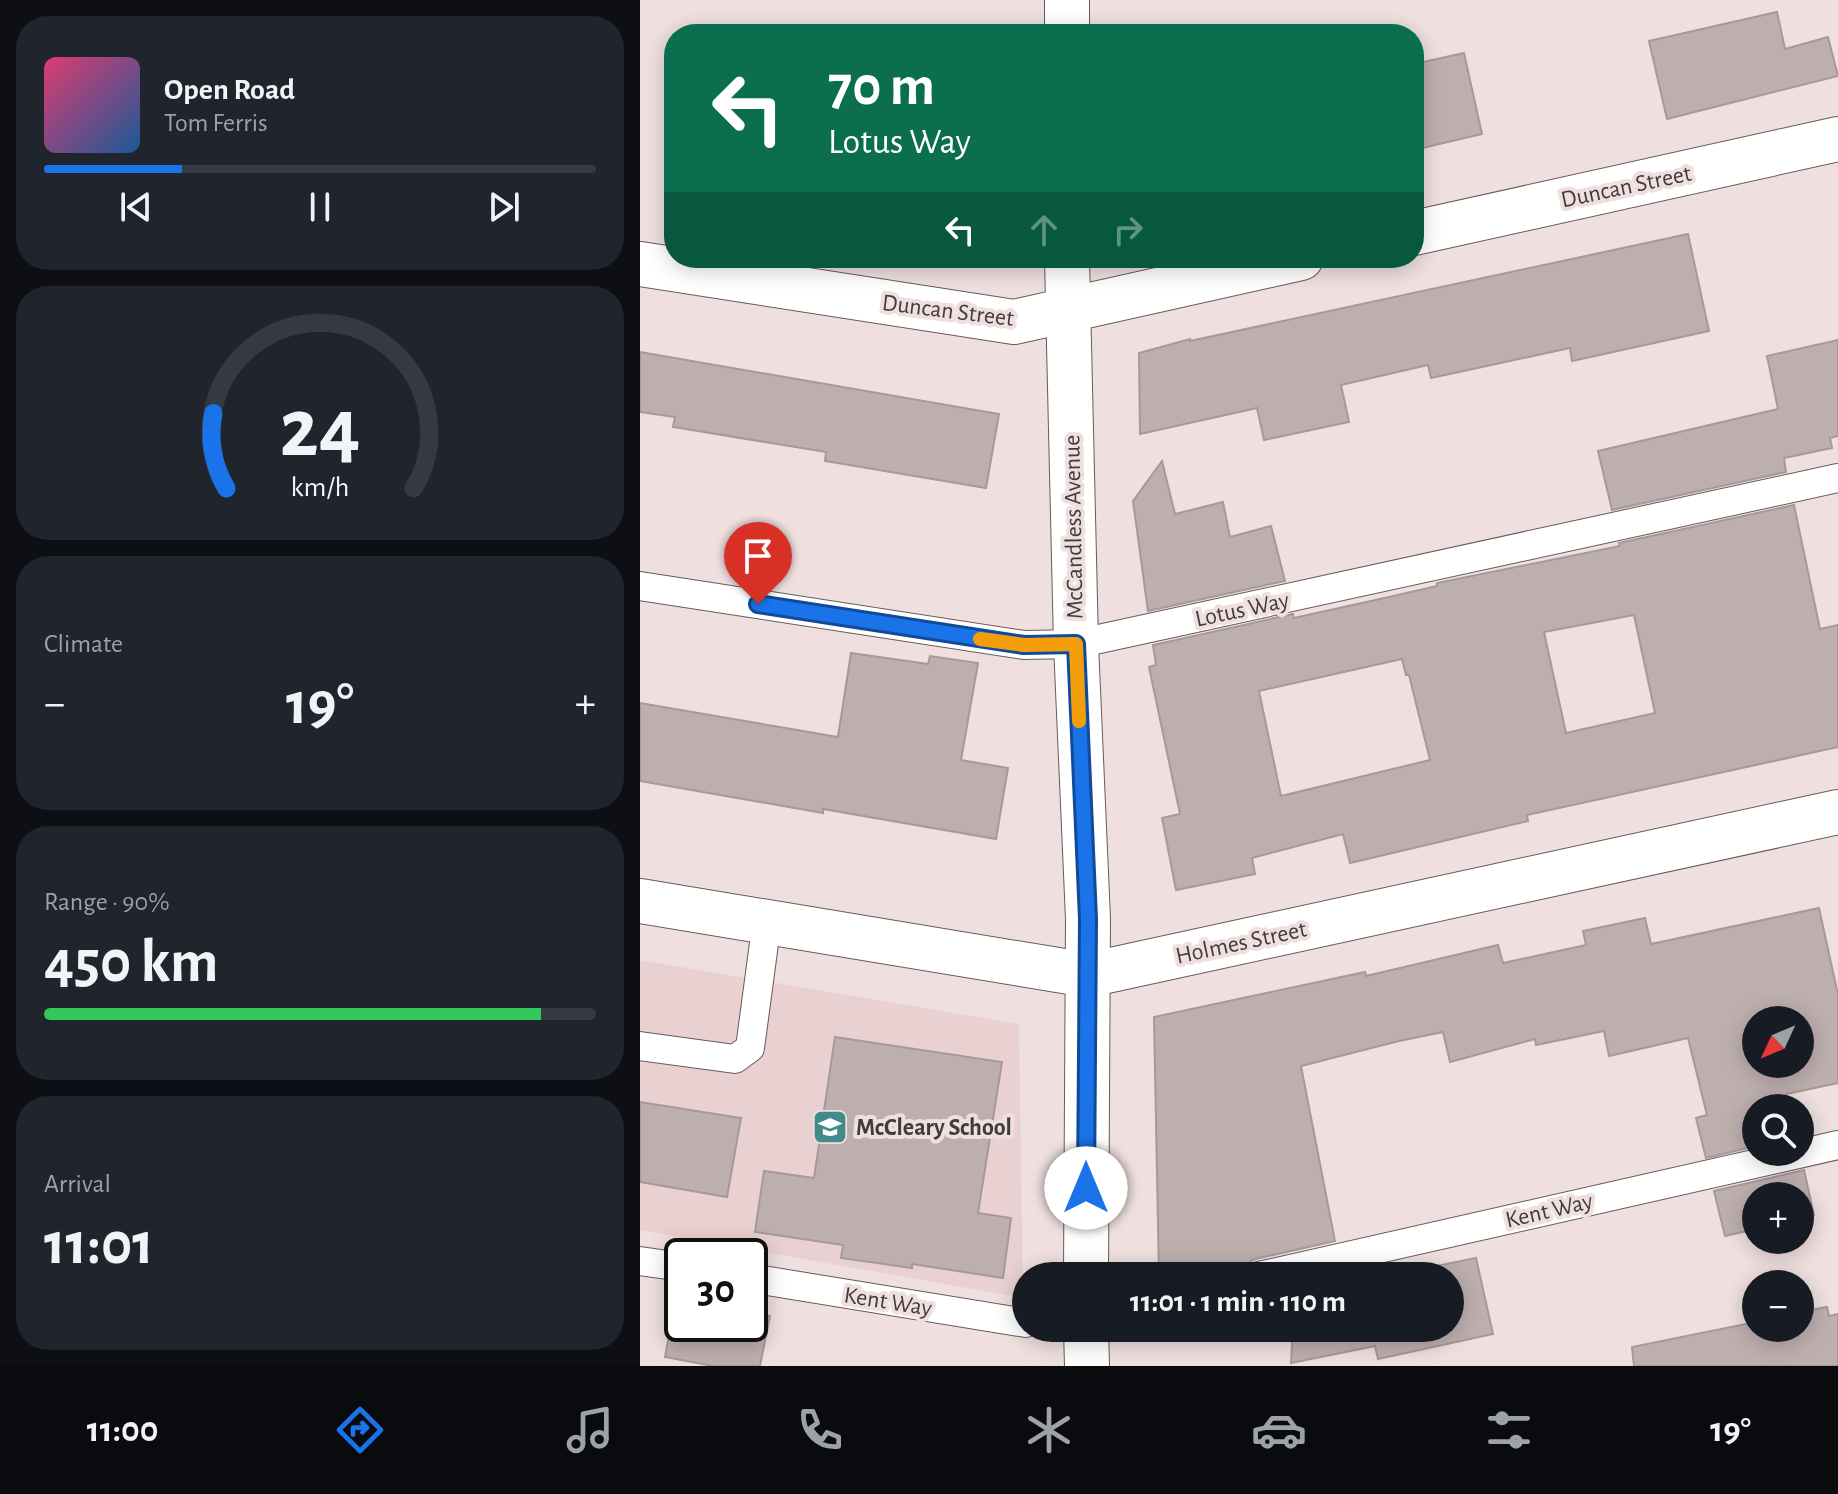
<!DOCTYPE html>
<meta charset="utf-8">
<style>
:root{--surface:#171b24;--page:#20242c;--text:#f1f3f6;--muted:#9ea1a6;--line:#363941;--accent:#1a73e8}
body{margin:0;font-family:"Alegreya Sans",sans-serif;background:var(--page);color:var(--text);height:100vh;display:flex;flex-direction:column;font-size:30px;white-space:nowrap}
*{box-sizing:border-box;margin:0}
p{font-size:26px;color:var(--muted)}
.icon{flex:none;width:44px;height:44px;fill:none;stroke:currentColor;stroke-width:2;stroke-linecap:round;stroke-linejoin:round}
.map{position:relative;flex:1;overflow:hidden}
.details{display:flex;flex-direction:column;gap:16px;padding:16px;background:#0d0f14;width:640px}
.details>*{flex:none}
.guide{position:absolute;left:24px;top:24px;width:760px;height:244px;border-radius:32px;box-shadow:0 4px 20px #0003;background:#0b6e4f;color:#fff;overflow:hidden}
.needle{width:52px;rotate:226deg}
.buttons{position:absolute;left:1102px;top:1006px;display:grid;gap:16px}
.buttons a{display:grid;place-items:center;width:72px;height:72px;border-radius:50%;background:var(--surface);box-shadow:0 4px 20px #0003;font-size:40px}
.speed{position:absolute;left:24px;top:1238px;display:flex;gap:16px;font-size:40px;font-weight:700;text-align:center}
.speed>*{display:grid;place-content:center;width:104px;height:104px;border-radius:50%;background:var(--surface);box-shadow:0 4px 20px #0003;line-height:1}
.speed .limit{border:4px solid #111;border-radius:12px;background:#fff;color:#111}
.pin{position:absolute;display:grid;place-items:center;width:68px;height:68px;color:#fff;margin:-82px -34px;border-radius:50% 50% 50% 0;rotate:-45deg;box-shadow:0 0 8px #0007}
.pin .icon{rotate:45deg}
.me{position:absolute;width:88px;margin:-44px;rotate:0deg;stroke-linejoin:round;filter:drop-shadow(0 0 6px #0008)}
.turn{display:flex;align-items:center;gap:28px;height:168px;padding:0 32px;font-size:36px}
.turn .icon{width:104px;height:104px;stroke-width:2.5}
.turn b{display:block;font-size:56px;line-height:68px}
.lanes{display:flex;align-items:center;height:76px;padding:0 32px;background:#0003;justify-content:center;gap:40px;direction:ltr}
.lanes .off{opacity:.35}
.big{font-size:60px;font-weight:700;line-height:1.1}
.details .widget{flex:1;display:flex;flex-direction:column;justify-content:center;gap:12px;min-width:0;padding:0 28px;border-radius:32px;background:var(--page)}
.details .dial{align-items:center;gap:0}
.dial svg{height:208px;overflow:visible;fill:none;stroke:var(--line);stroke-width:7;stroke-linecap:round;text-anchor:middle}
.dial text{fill:var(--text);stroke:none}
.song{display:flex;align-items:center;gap:24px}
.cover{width:96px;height:96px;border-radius:12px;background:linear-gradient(135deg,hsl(340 70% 55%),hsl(210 70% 35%))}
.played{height:8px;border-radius:4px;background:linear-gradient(90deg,var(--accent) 25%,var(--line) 25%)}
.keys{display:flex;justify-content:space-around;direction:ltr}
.heat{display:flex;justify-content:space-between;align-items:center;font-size:44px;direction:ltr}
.charge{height:12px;border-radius:6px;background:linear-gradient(90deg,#34c759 90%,var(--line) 0)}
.trip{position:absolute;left:372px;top:1262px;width:452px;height:80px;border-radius:40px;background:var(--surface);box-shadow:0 4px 20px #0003;font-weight:700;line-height:80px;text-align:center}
.dock{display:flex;height:128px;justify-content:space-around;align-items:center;background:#090b0e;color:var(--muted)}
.dock .icon{width:56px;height:56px}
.dock .active{color:var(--accent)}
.dock b{font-size:36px;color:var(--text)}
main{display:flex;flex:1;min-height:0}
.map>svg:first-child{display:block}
.built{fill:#ead1d1}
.building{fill:#beafaf;stroke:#a79899;stroke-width:2;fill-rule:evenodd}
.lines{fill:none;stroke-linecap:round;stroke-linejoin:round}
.lane-casing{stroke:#685a5a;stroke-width:30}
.street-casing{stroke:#685a5a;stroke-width:46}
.lane{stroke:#fff;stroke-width:28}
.street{stroke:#fff;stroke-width:44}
.route-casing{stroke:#114b97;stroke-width:20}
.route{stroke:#1a73e8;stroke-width:14}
.slow{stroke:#f59e0b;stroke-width:14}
.labels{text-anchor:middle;stroke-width:8;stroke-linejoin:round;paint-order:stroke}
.street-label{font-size:24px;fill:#413b3b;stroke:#efdfdf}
.poi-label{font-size:24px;font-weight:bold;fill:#413b3b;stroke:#efdfdf;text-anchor:start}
</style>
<main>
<section class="details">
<div class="widget">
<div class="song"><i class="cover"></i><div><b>Open Road</b><p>Tom Ferris</p></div></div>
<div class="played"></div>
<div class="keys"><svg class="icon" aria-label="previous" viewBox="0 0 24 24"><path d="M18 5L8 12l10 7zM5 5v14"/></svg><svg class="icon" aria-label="pause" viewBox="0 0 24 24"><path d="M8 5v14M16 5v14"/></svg><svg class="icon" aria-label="next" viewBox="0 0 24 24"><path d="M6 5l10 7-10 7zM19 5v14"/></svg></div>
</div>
<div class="widget dial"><svg viewBox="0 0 100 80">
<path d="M14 69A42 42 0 1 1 86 69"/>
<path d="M14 69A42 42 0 0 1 9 40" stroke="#1a73e8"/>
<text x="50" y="56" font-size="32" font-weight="700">24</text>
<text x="50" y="72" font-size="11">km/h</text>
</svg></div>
<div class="widget"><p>Climate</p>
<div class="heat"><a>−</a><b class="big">19°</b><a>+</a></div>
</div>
<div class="widget"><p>Range · 90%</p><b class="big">450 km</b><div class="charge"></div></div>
<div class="widget"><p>Arrival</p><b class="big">11:01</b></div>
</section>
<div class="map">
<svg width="1198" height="1366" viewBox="0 0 1198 1366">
<rect width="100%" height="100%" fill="#efdfdf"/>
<path class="built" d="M 0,960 L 379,1024 L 383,1298 L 0,1230 Z"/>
<path class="building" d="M 1137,12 L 1145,49 L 1188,37 L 1198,76 L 1027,119 L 1009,41 Z
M 824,53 L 842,134 L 774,150 L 774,64 Z
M 1048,234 L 1069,331 L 932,361 L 930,348 L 791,378 L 788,365 L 701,385 L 709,422 L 624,440 L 617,408 L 500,434 L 499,353 L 550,339 L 550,341 Z
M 1198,340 L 1198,436 L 1190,438 L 1192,448 L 1144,458 L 1146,472 L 972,510 L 958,451 L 1138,409 L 1127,356 Z
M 0,352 L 359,414 L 346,488 L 185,461 L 186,452 L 33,427 L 35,417 L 0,412 Z
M 522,461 L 535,514 L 583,502 L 590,537 L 631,526 L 645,581 L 508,611 L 493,501 Z
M 1154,505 L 1180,629 L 1198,625 L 1198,747 L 887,815 L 888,821 L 710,863 L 703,834 L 612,858 L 615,874 L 536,890 L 522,818 L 540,814 L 509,667 L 516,665 L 513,645 L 653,614 L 654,618 L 749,597 L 797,586 L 797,583 L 980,546 L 979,543 ZM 994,615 L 1015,713 L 926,733 L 904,632 ZM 762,659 L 766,675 L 769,675 L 790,760 L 641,796 L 619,691 Z
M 211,653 L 288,664 L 290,656 L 338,663 L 321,760 L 368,768 L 356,839 L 183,809 L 183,813 L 0,781 L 0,703 L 198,737 Z
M 1179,908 L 1198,995 L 1198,1083 L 1147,1094 L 1151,1108 L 1116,1108 L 1116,1146 L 1066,1158 L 1056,1118 L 1067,1115 L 1048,1038 L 969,1056 L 964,1031 L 896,1045 L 895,1039 L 810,1062 L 803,1032 L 759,1041 L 661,1066 L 695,1241 L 615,1259 L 607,1264 L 602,1276 L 519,1276 L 514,1017 L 725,972 L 726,976 L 858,945 L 863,963 L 946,945 L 943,931 L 1005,918 L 1011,944 ZM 1116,1020 L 1160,1020 L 1160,1064 L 1116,1064 Z
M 195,1037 L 362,1062 L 338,1213 L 371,1218 L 363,1278 L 272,1264 L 272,1268 L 201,1258 L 203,1245 L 115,1232 L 124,1171 L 174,1178 Z
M 0,1102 L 101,1118 L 87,1197 L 0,1182 Z
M 1164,1170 L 1174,1215 L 1160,1219 L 1160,1196 L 1116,1196 L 1116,1229 L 1085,1236 L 1074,1191 Z
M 836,1258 L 853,1334 L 738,1359 L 735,1346 L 651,1363 L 653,1328 L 810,1328 L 810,1276 L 748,1276 Z
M 36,1298 L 42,1300 L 42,1324 L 110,1324 L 110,1312 L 130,1316 L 120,1366 L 73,1366 L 25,1357 Z
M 1187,1307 L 1189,1316 L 1198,1314 L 1198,1366 L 994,1366 L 992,1347 L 1116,1322 L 1116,1328 L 1160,1328 L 1160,1312 Z"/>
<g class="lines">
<g class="lane-casing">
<path id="lane" d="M 0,586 L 384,645 L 436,644 L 1198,478
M 0,1046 L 95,1059 L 110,1048 L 127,921
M 0,1261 L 42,1267
M 619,1276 L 1198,1145
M 110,1278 L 386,1323"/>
</g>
<g class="street-casing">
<path id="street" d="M 427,0 L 427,34
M 774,233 L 1198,139
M 427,258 L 436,644 L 448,919 L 446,1276
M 0,264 L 374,322 L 661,258
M 0,901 L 448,975 L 1198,812
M 446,1328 L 447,1366"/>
</g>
<use href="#lane" class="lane"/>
<use href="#street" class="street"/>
</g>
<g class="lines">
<g class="route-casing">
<path id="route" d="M 118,604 L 384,645 L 436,644 L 448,919 L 446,1188"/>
</g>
<use href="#route" class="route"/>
<path class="slow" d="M 340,639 L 384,645 L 436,644 L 439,721"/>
</g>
<defs>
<g id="school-square" transform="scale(1.8)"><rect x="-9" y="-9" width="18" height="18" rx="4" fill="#428a8b" stroke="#efdfdf"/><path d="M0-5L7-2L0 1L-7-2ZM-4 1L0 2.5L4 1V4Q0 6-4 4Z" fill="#fff"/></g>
</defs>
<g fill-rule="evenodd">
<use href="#school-square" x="190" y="1127"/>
</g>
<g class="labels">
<g class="street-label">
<text transform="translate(986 186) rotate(-12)" y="8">Duncan Street</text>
<text transform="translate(308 310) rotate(7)" y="8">Duncan Street</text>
<text transform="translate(433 527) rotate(-91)" y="8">McCandless Avenue</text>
<text transform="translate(602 609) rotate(-12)" y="8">Lotus Way</text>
<text transform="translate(601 942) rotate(-12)" y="8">Holmes Street</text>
<text transform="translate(909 1210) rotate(-13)" y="8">Kent Way</text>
<text transform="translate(248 1301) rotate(9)" y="8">Kent Way</text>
</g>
<g class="poi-label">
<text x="216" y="1135">McCleary School</text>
</g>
</g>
</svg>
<div class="buttons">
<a><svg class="needle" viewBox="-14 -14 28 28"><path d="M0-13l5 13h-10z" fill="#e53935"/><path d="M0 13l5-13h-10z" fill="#9ea1a6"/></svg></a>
<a><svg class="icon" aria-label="search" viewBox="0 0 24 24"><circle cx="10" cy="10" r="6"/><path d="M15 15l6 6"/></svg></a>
<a>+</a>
<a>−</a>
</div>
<div class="speed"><div class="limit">30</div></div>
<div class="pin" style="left:118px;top:604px;background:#d93025"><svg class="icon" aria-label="arrive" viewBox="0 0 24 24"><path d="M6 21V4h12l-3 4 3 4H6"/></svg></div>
<svg class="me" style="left:446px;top:1188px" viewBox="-20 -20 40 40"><circle r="19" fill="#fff"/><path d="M0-13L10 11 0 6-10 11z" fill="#1a73e8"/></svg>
<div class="trip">11:01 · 1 min · 110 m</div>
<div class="guide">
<div class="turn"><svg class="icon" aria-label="left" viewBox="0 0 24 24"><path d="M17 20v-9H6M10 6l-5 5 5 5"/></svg><div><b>70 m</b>Lotus Way</div></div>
<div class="lanes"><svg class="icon" aria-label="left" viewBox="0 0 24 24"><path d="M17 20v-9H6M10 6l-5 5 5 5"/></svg><svg class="icon off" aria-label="ahead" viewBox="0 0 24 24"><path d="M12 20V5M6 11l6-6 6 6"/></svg><svg class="icon off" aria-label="right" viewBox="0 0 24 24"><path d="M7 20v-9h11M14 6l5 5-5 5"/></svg></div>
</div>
</div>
</main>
<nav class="dock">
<b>11:00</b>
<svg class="icon active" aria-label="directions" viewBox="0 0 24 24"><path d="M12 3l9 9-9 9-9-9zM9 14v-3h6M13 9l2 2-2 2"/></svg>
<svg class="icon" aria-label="music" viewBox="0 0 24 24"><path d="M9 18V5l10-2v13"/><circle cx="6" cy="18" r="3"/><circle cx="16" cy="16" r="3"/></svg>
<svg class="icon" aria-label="phone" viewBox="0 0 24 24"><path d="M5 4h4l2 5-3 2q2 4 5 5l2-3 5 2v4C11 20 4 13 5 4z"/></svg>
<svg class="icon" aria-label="climate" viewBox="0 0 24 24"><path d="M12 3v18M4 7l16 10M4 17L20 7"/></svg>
<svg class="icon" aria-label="car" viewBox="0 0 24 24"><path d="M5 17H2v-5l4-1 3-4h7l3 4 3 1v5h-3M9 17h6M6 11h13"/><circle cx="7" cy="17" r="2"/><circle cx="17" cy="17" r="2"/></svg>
<svg class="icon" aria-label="filters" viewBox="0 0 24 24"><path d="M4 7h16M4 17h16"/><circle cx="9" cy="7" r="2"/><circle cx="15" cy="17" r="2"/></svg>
<b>19°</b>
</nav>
